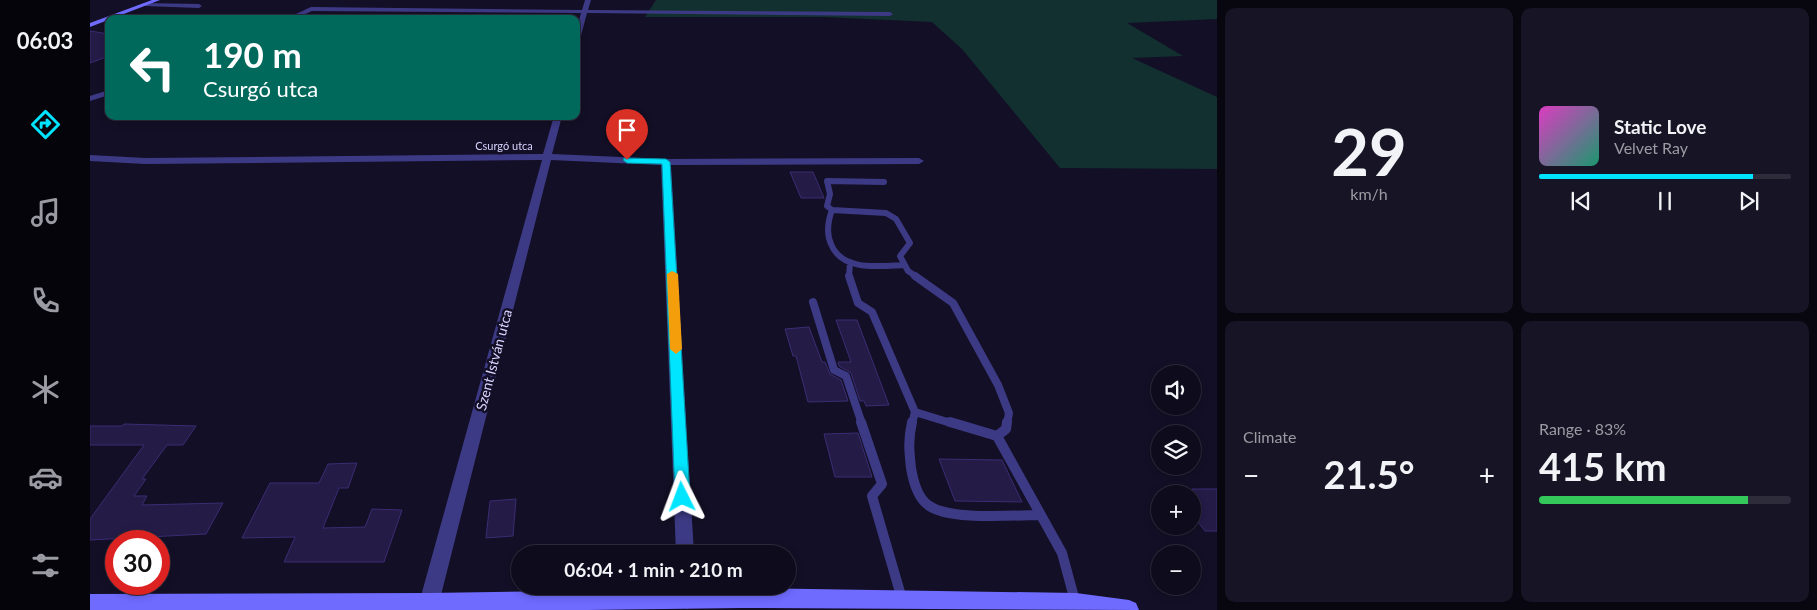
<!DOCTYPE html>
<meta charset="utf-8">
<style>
:root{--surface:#0e0b1c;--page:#171425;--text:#f1f3f6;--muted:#9b9ba3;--line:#2e2b3b;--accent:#00e5ff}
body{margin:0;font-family:Lato,sans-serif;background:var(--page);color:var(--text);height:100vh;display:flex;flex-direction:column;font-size:19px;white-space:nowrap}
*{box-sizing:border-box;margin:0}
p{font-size:16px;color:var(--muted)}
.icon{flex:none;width:28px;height:28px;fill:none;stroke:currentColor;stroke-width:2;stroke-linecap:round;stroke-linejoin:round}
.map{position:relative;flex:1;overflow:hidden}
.side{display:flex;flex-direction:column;gap:8px;padding:8px;background:#08060f;width:600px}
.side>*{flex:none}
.hud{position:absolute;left:15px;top:15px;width:475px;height:105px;border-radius:10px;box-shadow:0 2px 8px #0003,0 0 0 1px var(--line);background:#00695c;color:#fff;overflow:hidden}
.tools{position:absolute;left:1061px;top:365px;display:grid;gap:10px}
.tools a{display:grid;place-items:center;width:50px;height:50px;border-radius:50%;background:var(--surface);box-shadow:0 2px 8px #0003,0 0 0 1px var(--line);font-size:25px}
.speed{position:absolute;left:15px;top:530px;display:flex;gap:10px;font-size:25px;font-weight:700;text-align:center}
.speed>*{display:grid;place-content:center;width:65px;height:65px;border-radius:50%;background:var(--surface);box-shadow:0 2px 8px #0003,0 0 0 1px var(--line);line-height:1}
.speed .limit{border:8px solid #d22;background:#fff;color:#111}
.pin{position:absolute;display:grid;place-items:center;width:42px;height:42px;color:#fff;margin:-51px -21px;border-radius:50% 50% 50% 0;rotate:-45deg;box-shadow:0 0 5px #0007}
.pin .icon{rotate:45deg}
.me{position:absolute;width:55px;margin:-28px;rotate:357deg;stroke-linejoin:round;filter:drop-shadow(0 0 4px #0008)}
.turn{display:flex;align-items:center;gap:18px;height:105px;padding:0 15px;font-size:22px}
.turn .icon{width:65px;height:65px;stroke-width:2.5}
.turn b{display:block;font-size:35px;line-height:42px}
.big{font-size:38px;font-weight:700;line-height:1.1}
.side .tile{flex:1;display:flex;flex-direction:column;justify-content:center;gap:8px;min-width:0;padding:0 18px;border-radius:10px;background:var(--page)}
.side .dial{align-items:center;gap:0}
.dial b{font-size:65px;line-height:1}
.song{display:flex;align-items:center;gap:15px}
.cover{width:60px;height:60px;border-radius:8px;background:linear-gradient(135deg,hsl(310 70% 55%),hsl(160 70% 35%))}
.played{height:5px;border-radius:2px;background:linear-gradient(90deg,var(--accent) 85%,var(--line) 85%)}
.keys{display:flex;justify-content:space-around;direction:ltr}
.heat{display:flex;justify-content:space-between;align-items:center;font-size:28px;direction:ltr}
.charge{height:8px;border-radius:4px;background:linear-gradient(90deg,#34c759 83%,var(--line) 0)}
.side .tiles{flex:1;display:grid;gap:8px;grid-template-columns:repeat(2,1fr)}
.trip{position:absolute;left:421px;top:545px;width:285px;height:50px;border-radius:25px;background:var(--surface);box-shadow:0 2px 8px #0003,0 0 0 1px var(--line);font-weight:700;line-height:50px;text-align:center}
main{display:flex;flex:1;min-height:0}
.dock{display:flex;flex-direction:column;width:90px;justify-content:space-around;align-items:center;background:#06040b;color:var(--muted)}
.dock .icon{width:35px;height:35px}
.dock .active{color:var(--accent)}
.dock b{font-size:22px;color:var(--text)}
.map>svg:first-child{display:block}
.green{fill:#12302f}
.building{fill:#241b47;stroke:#3b2d73}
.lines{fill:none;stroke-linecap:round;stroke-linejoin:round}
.service-far2{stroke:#3d3a85;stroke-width:6}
.service-far1{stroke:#3d3a85;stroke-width:8}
.service{stroke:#3d3a85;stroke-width:10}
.minor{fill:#3d3a85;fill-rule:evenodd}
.secondary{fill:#6f6bff;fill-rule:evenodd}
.route{fill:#00e5ff;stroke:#0095a6}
.slow{fill:#f59e0b}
.labels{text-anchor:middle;stroke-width:5;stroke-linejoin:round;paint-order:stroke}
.far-street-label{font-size:11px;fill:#d9d4ff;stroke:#130f26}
.street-label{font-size:14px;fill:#d9d4ff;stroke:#130f26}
</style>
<main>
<nav class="dock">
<b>06:03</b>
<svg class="icon active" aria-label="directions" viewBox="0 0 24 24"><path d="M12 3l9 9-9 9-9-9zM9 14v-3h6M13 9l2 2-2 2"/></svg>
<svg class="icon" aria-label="music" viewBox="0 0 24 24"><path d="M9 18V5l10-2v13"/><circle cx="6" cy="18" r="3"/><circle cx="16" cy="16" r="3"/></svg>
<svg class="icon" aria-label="phone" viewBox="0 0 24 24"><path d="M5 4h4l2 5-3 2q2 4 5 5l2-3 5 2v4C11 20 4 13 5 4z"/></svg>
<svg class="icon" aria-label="climate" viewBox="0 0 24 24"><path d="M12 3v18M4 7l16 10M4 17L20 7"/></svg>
<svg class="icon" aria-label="car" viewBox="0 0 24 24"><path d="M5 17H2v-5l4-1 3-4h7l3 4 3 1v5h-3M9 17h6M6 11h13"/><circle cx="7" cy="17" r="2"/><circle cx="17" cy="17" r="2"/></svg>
<svg class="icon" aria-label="filters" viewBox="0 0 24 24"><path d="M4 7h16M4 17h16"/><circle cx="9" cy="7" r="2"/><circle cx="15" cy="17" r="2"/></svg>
</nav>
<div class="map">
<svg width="1127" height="610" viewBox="0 0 1127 610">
<rect width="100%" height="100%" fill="#130f26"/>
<path class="green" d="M 566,0 L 1127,0 L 1127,19 L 1037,23 L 1093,56 L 1042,58 L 1127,97 L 1127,169 L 970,168 L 872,49 L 842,22 L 734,17 L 555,17 Z"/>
<path class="building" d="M 0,31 L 19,34 L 19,56 L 0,63 Z
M 700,172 L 723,172 L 734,198 L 711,198 Z
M 746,320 L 767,320 L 799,405 L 776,406 L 774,401 L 770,401 L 761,373 L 749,366 L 748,362 L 761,362 Z
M 719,327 L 732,362 L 735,362 L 740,374 L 751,380 L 758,401 L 718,402 L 706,356 L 703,356 L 695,329 Z
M 34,424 L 106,426 L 93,445 L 77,445 L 52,479 L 56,479 L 44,496 L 57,496 L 52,505 L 133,503 L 116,534 L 0,540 L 0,519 L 54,445 L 0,445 L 0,426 L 32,426 Z
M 768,433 L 782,477 L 745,477 L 734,434 Z
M 849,459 L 912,460 L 932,502 L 865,501 Z
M 267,463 L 258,488 L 249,488 L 233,528 L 275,527 L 282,509 L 312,510 L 294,562 L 194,562 L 205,537 L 152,538 L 180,483 L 229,483 L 238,464 Z
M 1102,489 L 1127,489 L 1127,531 L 1115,531 L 1102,514 Z
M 426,499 L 423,536 L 396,538 L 400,501 Z"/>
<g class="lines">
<path class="service-far2" d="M 794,182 L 737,181 L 740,194 L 737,206 L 742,210 L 796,213 L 806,219 L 820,243 L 810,256 L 818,271 L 827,277
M 742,210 C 738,221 736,233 741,244 C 752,272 790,266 814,265
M 759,277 L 760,262"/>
<path class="service-far1" d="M 759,276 L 768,303 L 782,312 L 825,412 L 822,424
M 825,276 L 863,303 L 908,385 L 919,413 L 917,424
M 723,302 L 744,370 L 756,376 L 772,424
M 825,412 L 864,424"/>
<path class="service" d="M 771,422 L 792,484 L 782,496 L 812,599
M 822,422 C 818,440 819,450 821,468 C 823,480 827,497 838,505 C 858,521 925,515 951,515
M 860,422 L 907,436
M 917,422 L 916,429 L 907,436 L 972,553 L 985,601"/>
<path class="minor" d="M 495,0 L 501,0 L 498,10 L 800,12 L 803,14 L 800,16 L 497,13 L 489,43 L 486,45 L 486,31 L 491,13 L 222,11 L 204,19 L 195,19 L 221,7 L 492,10 Z
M 53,3 L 109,4 L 112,6 L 109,8 L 55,6 Z
M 19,90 L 19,95 L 0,101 L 0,96 Z
M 464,116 L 472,116 L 462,154 L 576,159 L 829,158 L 834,161 L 829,164 L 581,165 L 604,554 L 586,554 L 571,165 L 461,160 L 349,603 L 346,610 L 333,610 L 329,603 L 452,160 L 55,164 L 0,161 L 0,155 L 55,158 L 453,154 Z
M 587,586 L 605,586 L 607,599 L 604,606 L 597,609 L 590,606 L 587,599 Z"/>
<path class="secondary" d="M 62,0 L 70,0 L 0,27 L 0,23 Z
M 651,588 L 986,593 L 1039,600 L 1046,603 L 1049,610 L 651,608 L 497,610 L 0,610 L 0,594 L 339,593 Z"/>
</g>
<path class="route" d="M 534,158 L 576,159 L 580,162 L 600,497 L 598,501 L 592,503 L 587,501 L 585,497 L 572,164 L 537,163 L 533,160 Z"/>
<path class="slow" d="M 582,271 L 588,274 L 592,349 L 586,354 L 580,349 L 577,274 Z"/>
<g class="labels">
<g class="far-street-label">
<text x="414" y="150">Csurgó utca</text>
</g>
<g class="street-label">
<text transform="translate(404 360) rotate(-75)" y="5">Szent István utca</text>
</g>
</g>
</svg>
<div class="tools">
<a><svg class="icon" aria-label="sound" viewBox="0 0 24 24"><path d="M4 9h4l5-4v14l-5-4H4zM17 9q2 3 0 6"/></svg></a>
<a><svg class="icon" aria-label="layers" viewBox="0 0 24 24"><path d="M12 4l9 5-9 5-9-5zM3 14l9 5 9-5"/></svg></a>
<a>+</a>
<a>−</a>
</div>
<div class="speed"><div class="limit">30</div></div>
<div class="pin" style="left:537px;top:160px;background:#d93025"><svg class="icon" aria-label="arrive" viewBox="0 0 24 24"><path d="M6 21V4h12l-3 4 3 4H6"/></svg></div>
<svg class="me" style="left:592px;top:497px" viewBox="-20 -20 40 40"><path d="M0-17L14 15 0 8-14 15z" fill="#00e5ff" stroke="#fff" stroke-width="4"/></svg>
<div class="trip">06:04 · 1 min · 210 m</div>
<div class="hud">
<div class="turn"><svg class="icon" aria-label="left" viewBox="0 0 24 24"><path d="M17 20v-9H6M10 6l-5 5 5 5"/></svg><div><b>190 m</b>Csurgó utca</div></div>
</div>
</div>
<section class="side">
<div class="tiles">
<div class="tile dial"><b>29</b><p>km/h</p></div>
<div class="tile">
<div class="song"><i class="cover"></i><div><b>Static Love</b><p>Velvet Ray</p></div></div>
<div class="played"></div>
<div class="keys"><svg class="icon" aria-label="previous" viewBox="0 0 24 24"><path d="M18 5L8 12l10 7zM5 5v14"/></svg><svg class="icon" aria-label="pause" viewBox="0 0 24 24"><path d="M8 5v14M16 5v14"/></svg><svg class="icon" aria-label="next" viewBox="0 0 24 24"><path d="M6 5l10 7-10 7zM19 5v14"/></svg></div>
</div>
<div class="tile"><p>Climate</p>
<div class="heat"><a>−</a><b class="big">21.5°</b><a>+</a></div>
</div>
<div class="tile"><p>Range · 83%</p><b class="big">415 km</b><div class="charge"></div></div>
</div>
</section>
</main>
